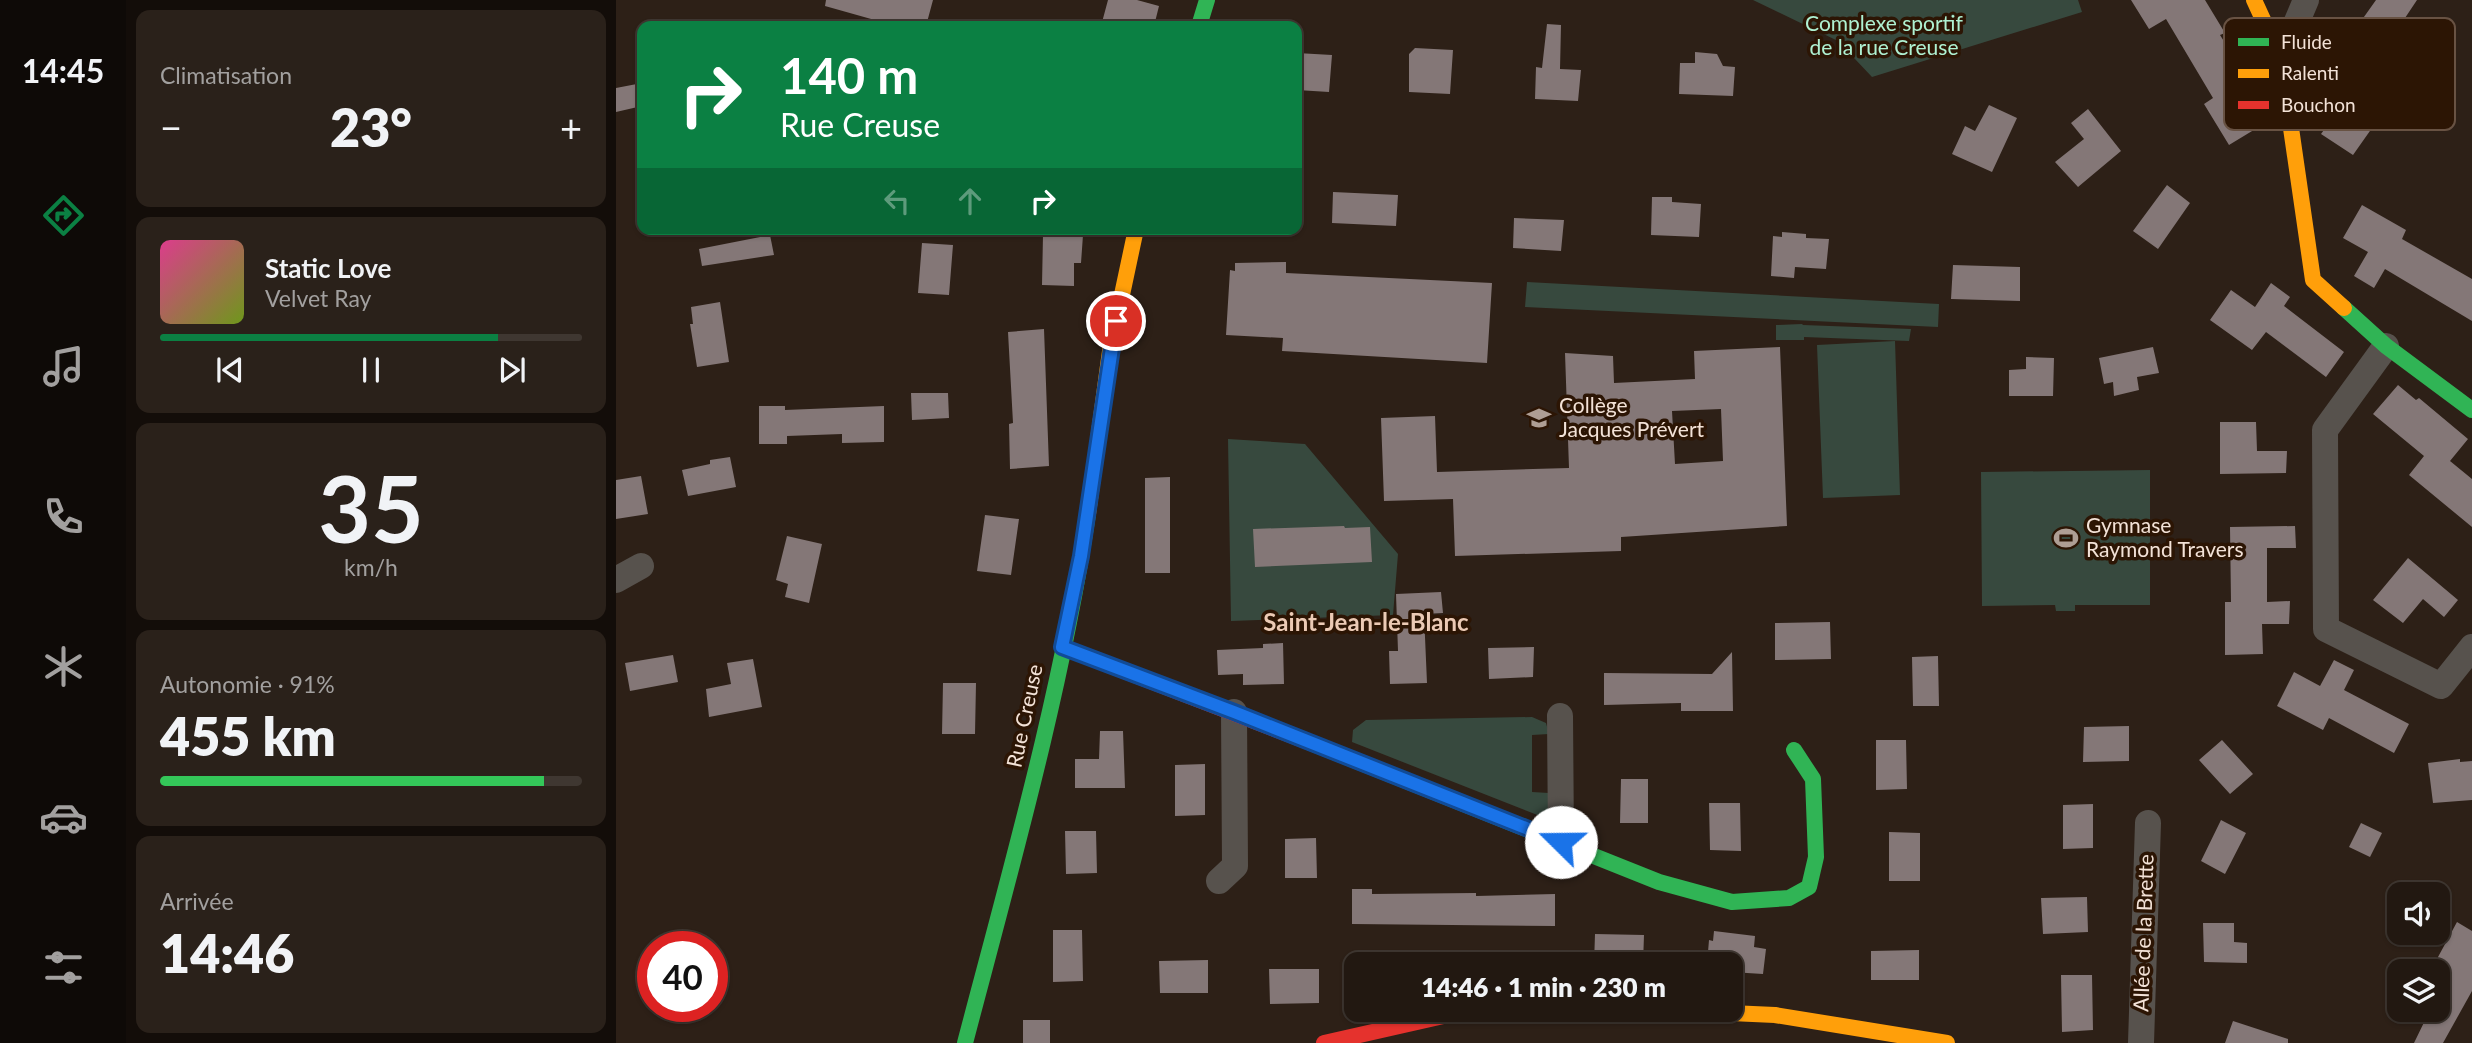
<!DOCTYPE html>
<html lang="fr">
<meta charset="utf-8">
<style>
:root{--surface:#221811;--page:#2a211a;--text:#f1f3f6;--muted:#a2a09f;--line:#3f3731;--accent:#0b8043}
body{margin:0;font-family:Lato,sans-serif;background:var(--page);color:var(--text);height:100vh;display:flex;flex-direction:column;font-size:26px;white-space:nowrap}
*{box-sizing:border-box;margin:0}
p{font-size:23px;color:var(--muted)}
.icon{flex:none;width:38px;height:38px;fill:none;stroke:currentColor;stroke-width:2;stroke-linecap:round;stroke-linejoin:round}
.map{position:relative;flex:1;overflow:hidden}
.side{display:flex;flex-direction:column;gap:10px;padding:10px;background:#130d09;width:490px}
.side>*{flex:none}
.banner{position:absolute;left:21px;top:21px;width:665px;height:214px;border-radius:14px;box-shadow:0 2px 5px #0004,0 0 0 2px var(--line);background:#0b8043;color:#fff;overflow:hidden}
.tools{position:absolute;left:1771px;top:882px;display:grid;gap:14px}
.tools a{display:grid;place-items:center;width:63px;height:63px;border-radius:14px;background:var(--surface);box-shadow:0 2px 5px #0004,0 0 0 2px var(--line);font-size:35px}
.speed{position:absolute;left:21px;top:931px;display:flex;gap:14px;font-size:35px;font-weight:700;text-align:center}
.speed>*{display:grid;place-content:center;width:91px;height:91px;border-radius:50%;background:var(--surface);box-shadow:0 2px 5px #0004,0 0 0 2px var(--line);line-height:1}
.speed .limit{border:10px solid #d22;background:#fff;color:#111}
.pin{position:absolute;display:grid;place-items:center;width:60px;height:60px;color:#fff;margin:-30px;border:4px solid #fff;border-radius:50%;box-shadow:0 2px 7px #0007}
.me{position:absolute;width:77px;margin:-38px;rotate:292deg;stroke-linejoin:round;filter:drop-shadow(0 0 5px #0008)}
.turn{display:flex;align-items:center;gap:24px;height:147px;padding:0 28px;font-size:32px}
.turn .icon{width:91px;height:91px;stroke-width:2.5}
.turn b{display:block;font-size:49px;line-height:60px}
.lanes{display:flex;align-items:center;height:66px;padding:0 28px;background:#0003;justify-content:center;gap:35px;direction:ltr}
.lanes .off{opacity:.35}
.big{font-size:52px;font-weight:800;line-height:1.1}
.side .widget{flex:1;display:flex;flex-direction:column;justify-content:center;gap:10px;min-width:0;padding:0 24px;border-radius:14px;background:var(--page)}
.side .dial{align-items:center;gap:0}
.dial b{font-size:91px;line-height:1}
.song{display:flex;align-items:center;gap:21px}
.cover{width:84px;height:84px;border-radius:10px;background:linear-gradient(135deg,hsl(330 70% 55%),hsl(80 70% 35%))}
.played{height:7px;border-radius:4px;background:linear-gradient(90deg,var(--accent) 80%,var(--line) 80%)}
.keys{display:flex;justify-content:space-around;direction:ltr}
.heat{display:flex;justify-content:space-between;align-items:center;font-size:38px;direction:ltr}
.charge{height:10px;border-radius:5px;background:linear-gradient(90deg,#34c759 91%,var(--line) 0)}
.trip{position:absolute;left:728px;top:952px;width:399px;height:70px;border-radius:14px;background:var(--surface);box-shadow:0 2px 5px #0004,0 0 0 2px var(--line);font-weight:800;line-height:70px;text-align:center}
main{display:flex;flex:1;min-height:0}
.tab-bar{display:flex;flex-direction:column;width:126px;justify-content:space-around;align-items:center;background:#0e0a07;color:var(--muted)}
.tab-bar .icon{width:49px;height:49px}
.tab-bar .current{color:var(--accent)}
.tab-bar b{font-size:32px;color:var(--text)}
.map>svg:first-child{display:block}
.green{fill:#37493e}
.building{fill:#847777;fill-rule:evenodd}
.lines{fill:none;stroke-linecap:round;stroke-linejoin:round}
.street{stroke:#57524d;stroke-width:26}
.fast{stroke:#30b455;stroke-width:16}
.slow{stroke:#ff9f0a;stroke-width:16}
.jam{stroke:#e5322d;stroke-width:16}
.route-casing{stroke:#114b97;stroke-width:18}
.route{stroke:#1a73e8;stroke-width:12}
.labels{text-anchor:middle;stroke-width:7;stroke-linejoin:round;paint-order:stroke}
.park-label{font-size:21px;fill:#aff1d2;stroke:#2c1504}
.poi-label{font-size:21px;fill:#f3e2d7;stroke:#2c1504;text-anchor:start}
.street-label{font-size:21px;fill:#f3e2d7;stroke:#2c1504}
.quarter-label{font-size:24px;font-weight:bold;fill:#ebcab5;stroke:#2c1504}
.key{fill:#2c1504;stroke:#685243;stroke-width:2}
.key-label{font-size:19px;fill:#f3e2d7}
</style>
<main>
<nav class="tab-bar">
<b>14:45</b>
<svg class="icon current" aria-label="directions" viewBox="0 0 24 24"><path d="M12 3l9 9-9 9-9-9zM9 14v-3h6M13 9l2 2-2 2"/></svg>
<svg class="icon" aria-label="music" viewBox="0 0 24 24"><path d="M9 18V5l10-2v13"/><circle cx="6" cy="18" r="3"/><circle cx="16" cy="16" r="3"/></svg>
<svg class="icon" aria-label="phone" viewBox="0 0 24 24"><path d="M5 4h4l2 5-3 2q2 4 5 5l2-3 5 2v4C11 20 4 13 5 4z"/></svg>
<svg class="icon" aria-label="climate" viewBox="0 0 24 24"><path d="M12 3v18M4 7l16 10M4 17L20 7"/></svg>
<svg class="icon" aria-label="car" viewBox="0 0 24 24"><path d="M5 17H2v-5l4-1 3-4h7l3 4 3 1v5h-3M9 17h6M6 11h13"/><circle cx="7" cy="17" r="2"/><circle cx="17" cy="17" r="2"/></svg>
<svg class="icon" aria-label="filters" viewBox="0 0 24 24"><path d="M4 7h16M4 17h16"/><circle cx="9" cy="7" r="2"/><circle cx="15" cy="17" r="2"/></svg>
</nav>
<section class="side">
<div class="widget"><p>Climatisation</p>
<div class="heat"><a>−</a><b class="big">23°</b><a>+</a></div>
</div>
<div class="widget">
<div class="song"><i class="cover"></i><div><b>Static Love</b><p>Velvet Ray</p></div></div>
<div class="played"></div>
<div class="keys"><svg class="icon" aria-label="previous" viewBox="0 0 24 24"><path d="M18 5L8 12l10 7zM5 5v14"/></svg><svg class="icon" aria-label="pause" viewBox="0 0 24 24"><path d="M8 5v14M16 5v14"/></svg><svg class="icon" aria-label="next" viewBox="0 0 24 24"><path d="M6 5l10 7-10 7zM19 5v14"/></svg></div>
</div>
<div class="widget dial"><b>35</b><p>km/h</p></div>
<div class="widget"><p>Autonomie · 91%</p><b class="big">455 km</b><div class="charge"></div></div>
<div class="widget"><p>Arrivée</p><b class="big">14:46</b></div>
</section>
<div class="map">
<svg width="1856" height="1043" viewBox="0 0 1856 1043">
<rect width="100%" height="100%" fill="#2d2017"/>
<path class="green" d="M 1137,0 L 1462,0 L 1466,12 L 1256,77 L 1222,41 Z
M 911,282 L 1323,304 L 1322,327 L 909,307 Z
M 1186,324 L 1187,325 L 1295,329 L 1293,341 L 1188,337 L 1188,340 L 1160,340 L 1160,325 Z
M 1279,341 L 1284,495 L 1207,498 L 1201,345 Z
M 612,439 L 689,444 L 782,554 L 777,615 L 615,621 Z
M 1534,470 L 1534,605 L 1459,605 L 1459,611 L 1440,611 L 1439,605 L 1366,606 L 1365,472 Z
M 916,717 L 930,723 L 933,734 L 916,735 L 916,792 L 933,793 L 934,820 L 736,742 L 737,730 L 750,720 Z"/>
<path class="building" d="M 210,0 L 317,0 L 310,26 L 280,26 L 209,6 Z
M 492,0 L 521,0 L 543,6 L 538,26 L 485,26 Z
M 1515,0 L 1589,0 L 1609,33 L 1604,35 L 1620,60 L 1612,64 L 1634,99 L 1632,101 L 1646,125 L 1613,145 L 1588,104 L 1597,98 L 1550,19 L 1533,29 Z
M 1760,0 L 1801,0 L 1779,33 L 1785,37 L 1745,95 L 1768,111 L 1737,155 L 1705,134 L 1723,109 L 1700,94 L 1727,56 L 1725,55 L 1741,33 L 1738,31 Z
M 931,24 L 945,25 L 944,69 L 965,70 L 962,101 L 919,99 L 920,67 L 926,68 Z
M 799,48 L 837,50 L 834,94 L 793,92 L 793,54 Z
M 1079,52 L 1101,54 L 1107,66 L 1119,67 L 1117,96 L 1063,94 L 1064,63 L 1079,63 Z
M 681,53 L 716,55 L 713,92 L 681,90 Z
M 26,83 L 26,106 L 0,112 L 0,88 Z
M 1373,105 L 1401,118 L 1376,172 L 1336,154 L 1349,126 L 1359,131 Z
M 1472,109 L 1505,151 L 1462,187 L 1439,162 L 1468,139 L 1455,123 Z
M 1551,185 L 1574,203 L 1542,249 L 1517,231 Z
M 717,192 L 782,195 L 780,226 L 716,223 Z
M 1036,197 L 1056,197 L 1056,202 L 1085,204 L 1083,237 L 1035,235 Z
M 1746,205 L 1790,230 L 1786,239 L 1856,279 L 1856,321 L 1769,269 L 1758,288 L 1738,276 L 1752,252 L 1727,238 Z
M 898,218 L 948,220 L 945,251 L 897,248 Z
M 1166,232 L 1190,234 L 1190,238 L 1213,239 L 1210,269 L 1179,267 L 1178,278 L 1155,276 L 1157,236 L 1166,237 Z
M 154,235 L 158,255 L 86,266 L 83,249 Z
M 427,235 L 467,235 L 465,263 L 458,263 L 458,286 L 426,285 Z
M 306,243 L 337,245 L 333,295 L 302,293 Z
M 670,262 L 670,273 L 876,283 L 871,363 L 666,351 L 667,338 L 610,335 L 614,270 L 619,271 L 619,263 Z
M 1337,265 L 1404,267 L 1404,301 L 1335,299 Z
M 1655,283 L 1674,297 L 1668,306 L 1728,352 L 1710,377 L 1650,332 L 1636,350 L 1594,320 L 1615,290 L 1639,307 Z
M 104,302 L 113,362 L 81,367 L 74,324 L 77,324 L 75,307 Z
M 428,329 L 433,466 L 394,469 L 393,424 L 397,423 L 392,332 Z
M 1164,347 L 1171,526 L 1005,537 L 1005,551 L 839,556 L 837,499 L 768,501 L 765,418 L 819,416 L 821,472 L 953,468 L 949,353 L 997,356 L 998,383 L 1079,379 L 1078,351 ZM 1105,409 L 1107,461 L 1059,464 L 1056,411 Z
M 1537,347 L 1543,373 L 1521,377 L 1523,390 L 1498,396 L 1497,382 L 1488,384 L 1483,358 Z
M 1410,357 L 1438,358 L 1437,396 L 1393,396 L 1393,370 L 1410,369 Z
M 1782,385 L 1800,400 L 1803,398 L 1852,439 L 1834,461 L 1856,479 L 1856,527 L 1793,475 L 1808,456 L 1757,414 Z
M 295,393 L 332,393 L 333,418 L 296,420 Z
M 143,406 L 169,406 L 169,410 L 268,406 L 268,442 L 226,443 L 226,434 L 171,436 L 171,444 L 143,444 Z
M 1604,422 L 1640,422 L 1641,451 L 1671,451 L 1670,473 L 1604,474 Z
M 114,457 L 120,487 L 72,496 L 66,470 L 94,464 L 94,460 Z
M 25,476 L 32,514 L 0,519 L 0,480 Z
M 554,477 L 554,573 L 529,573 L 529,478 Z
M 369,515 L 403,519 L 395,575 L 361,571 Z
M 728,526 L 729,528 L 754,527 L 756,562 L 639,567 L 637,529 Z
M 1679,526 L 1680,548 L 1651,548 L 1651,602 L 1674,601 L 1673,624 L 1646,624 L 1647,654 L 1609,655 L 1609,602 L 1615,602 L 1614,527 Z
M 171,536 L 206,544 L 193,603 L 169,597 L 172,584 L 160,580 Z
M 1792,558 L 1842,600 L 1828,617 L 1807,599 L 1787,623 L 1757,600 Z
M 825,592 L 827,613 L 808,614 L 811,683 L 774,684 L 773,651 L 782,651 L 780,594 Z
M 1214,622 L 1215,659 L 1159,660 L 1159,623 Z
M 667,643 L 668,684 L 627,685 L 627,674 L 602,675 L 601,650 L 647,648 L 647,644 Z
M 918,647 L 917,677 L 873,679 L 872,648 Z
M 1116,652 L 1117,711 L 1065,711 L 1065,703 L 988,705 L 988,673 L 1096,674 Z
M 57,655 L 62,682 L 14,691 L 9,663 Z
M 1322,656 L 1323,706 L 1297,706 L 1296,657 Z
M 137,659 L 146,707 L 93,717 L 90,689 L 115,684 L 111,663 Z
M 1718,660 L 1738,670 L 1728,690 L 1793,724 L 1778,753 L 1713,718 L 1707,730 L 1661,706 L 1678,672 L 1704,686 Z
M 327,683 L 360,683 L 359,734 L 326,734 Z
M 1513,726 L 1513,761 L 1467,762 L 1468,727 Z
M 484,731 L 507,731 L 509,788 L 459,788 L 459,759 L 483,759 Z
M 1260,740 L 1290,740 L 1291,789 L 1260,790 Z
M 1606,740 L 1637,774 L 1614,794 L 1583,760 Z
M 1844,759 L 1844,762 L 1856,761 L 1856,800 L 1817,803 L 1812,763 Z
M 589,764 L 589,815 L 559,816 L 559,765 Z
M 1005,779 L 1032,779 L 1032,823 L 1004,823 Z
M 1093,803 L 1124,803 L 1125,851 L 1094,850 Z
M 1477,804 L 1477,848 L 1447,849 L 1447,805 Z
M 1605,820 L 1630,833 L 1609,874 L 1585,861 Z
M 1745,823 L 1766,833 L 1754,857 L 1733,847 Z
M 449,831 L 480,831 L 481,873 L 450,874 Z
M 1273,832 L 1304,833 L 1304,881 L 1273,881 Z
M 700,838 L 701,878 L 669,878 L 669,839 Z
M 736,889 L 756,889 L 756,894 L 860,893 L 860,896 L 939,894 L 939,926 L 736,924 Z
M 1471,897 L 1472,932 L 1427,934 L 1425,898 Z
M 1841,922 L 1856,931 L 1856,991 L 1827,1043 L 1798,1043 L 1814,1010 L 1822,1010 L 1822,957 Z
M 1587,923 L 1618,923 L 1618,942 L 1631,943 L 1631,963 L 1588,962 Z
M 437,930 L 466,930 L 467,981 L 437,982 Z
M 1098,931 L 1139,936 L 1138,947 L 1150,949 L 1147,974 L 1115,972 L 1115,964 L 1091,964 L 1093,940 L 1097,941 Z
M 979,934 L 1028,935 L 1027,964 L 978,964 Z
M 1303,950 L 1303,980 L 1255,980 L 1255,951 Z
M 592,960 L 592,993 L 544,993 L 543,961 Z
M 653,969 L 703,969 L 703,1003 L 654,1004 Z
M 1445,975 L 1476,975 L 1477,1030 L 1446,1032 Z
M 407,1020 L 434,1020 L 434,1043 L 407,1043 Z
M 1617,1021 L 1672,1039 L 1672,1043 L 1609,1043 Z"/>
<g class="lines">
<path class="street" d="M 1665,59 L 1690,0
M 1770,346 L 1709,430 L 1710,629 L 1825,686 L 1856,647
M 0,580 L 25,566
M 944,716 L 945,842
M 603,881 L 619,866 L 618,712
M 1525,1043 L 1532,823"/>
<path class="fast" d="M 583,26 L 591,0
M 1728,308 L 1770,346 L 1856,410
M 695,743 L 1043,882 L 1116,902 L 1173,898 L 1193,887 L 1200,857 L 1197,779 L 1178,750
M 349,1043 C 395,868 445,693 472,514"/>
<path class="slow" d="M 1638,0 L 1665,59 L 1697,280 L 1728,308
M 472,514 L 494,351 L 520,229
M 1048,1010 L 1159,1015 L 1331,1043"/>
<path class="jam" d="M 446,647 L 695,743
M 708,1043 L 854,1010"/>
</g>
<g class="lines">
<g class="route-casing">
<path id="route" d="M 500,321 L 465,556 L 446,647 L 618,712 L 945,842"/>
</g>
<use href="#route" class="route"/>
</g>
<defs>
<g id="school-bare" transform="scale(1.89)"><path d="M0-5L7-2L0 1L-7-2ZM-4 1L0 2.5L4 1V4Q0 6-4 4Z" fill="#ae9e94" stroke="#2c1504" stroke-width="2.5" paint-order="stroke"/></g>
<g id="stadium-bare" transform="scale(1.89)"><path d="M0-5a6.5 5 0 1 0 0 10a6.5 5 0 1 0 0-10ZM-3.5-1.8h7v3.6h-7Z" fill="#ae9e94" stroke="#2c1504" stroke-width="2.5" paint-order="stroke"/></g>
</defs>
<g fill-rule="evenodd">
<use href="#school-bare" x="923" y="418"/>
<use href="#stadium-bare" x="1450" y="538"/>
</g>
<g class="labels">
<g class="park-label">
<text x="1268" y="31">Complexe sportif<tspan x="1268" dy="24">de la rue Creuse</tspan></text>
</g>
<g class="poi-label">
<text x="943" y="413">Collège<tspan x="943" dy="24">Jacques Prévert</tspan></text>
<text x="1470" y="533">Gymnase<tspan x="1470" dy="24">Raymond Travers</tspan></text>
</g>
<g class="street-label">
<text transform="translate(409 716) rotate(-78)" y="7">Rue Creuse</text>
<text transform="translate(1528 933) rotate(-88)" y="7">Allée de la Brette</text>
</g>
<g class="quarter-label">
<text x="750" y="631">Saint-Jean-le-Blanc</text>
</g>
</g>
<rect x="1608" y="18" width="231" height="112" rx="10" class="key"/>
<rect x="1622" y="38" width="31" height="8" fill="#30b455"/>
<rect x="1622" y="69" width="31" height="9" fill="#ff9f0a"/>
<rect x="1622" y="101" width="31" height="8" fill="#e5322d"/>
<g class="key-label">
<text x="1665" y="49">Fluide</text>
<text x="1665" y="80">Ralenti</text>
<text x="1665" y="112">Bouchon</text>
</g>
</svg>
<div class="tools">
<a><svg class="icon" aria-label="sound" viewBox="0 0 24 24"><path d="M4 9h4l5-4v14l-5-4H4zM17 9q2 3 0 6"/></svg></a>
<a><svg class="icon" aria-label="layers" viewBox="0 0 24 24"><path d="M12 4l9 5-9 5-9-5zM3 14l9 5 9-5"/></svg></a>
</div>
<div class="speed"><div class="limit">40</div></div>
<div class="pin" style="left:500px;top:321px;background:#d93025"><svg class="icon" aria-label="arrive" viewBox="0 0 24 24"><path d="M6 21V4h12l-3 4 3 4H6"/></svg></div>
<svg class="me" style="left:945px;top:842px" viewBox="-20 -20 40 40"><circle r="19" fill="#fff"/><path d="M0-13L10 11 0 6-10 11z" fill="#1a73e8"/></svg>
<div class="trip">14:46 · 1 min · 230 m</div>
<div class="banner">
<div class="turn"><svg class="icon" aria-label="right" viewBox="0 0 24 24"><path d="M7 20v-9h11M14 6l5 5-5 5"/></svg><div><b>140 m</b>Rue Creuse</div></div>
<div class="lanes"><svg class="icon off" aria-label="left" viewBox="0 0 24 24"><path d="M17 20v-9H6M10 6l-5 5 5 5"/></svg><svg class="icon off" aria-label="ahead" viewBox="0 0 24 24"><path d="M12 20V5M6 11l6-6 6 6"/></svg><svg class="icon" aria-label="right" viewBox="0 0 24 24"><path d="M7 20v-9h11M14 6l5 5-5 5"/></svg></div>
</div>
</div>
</main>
